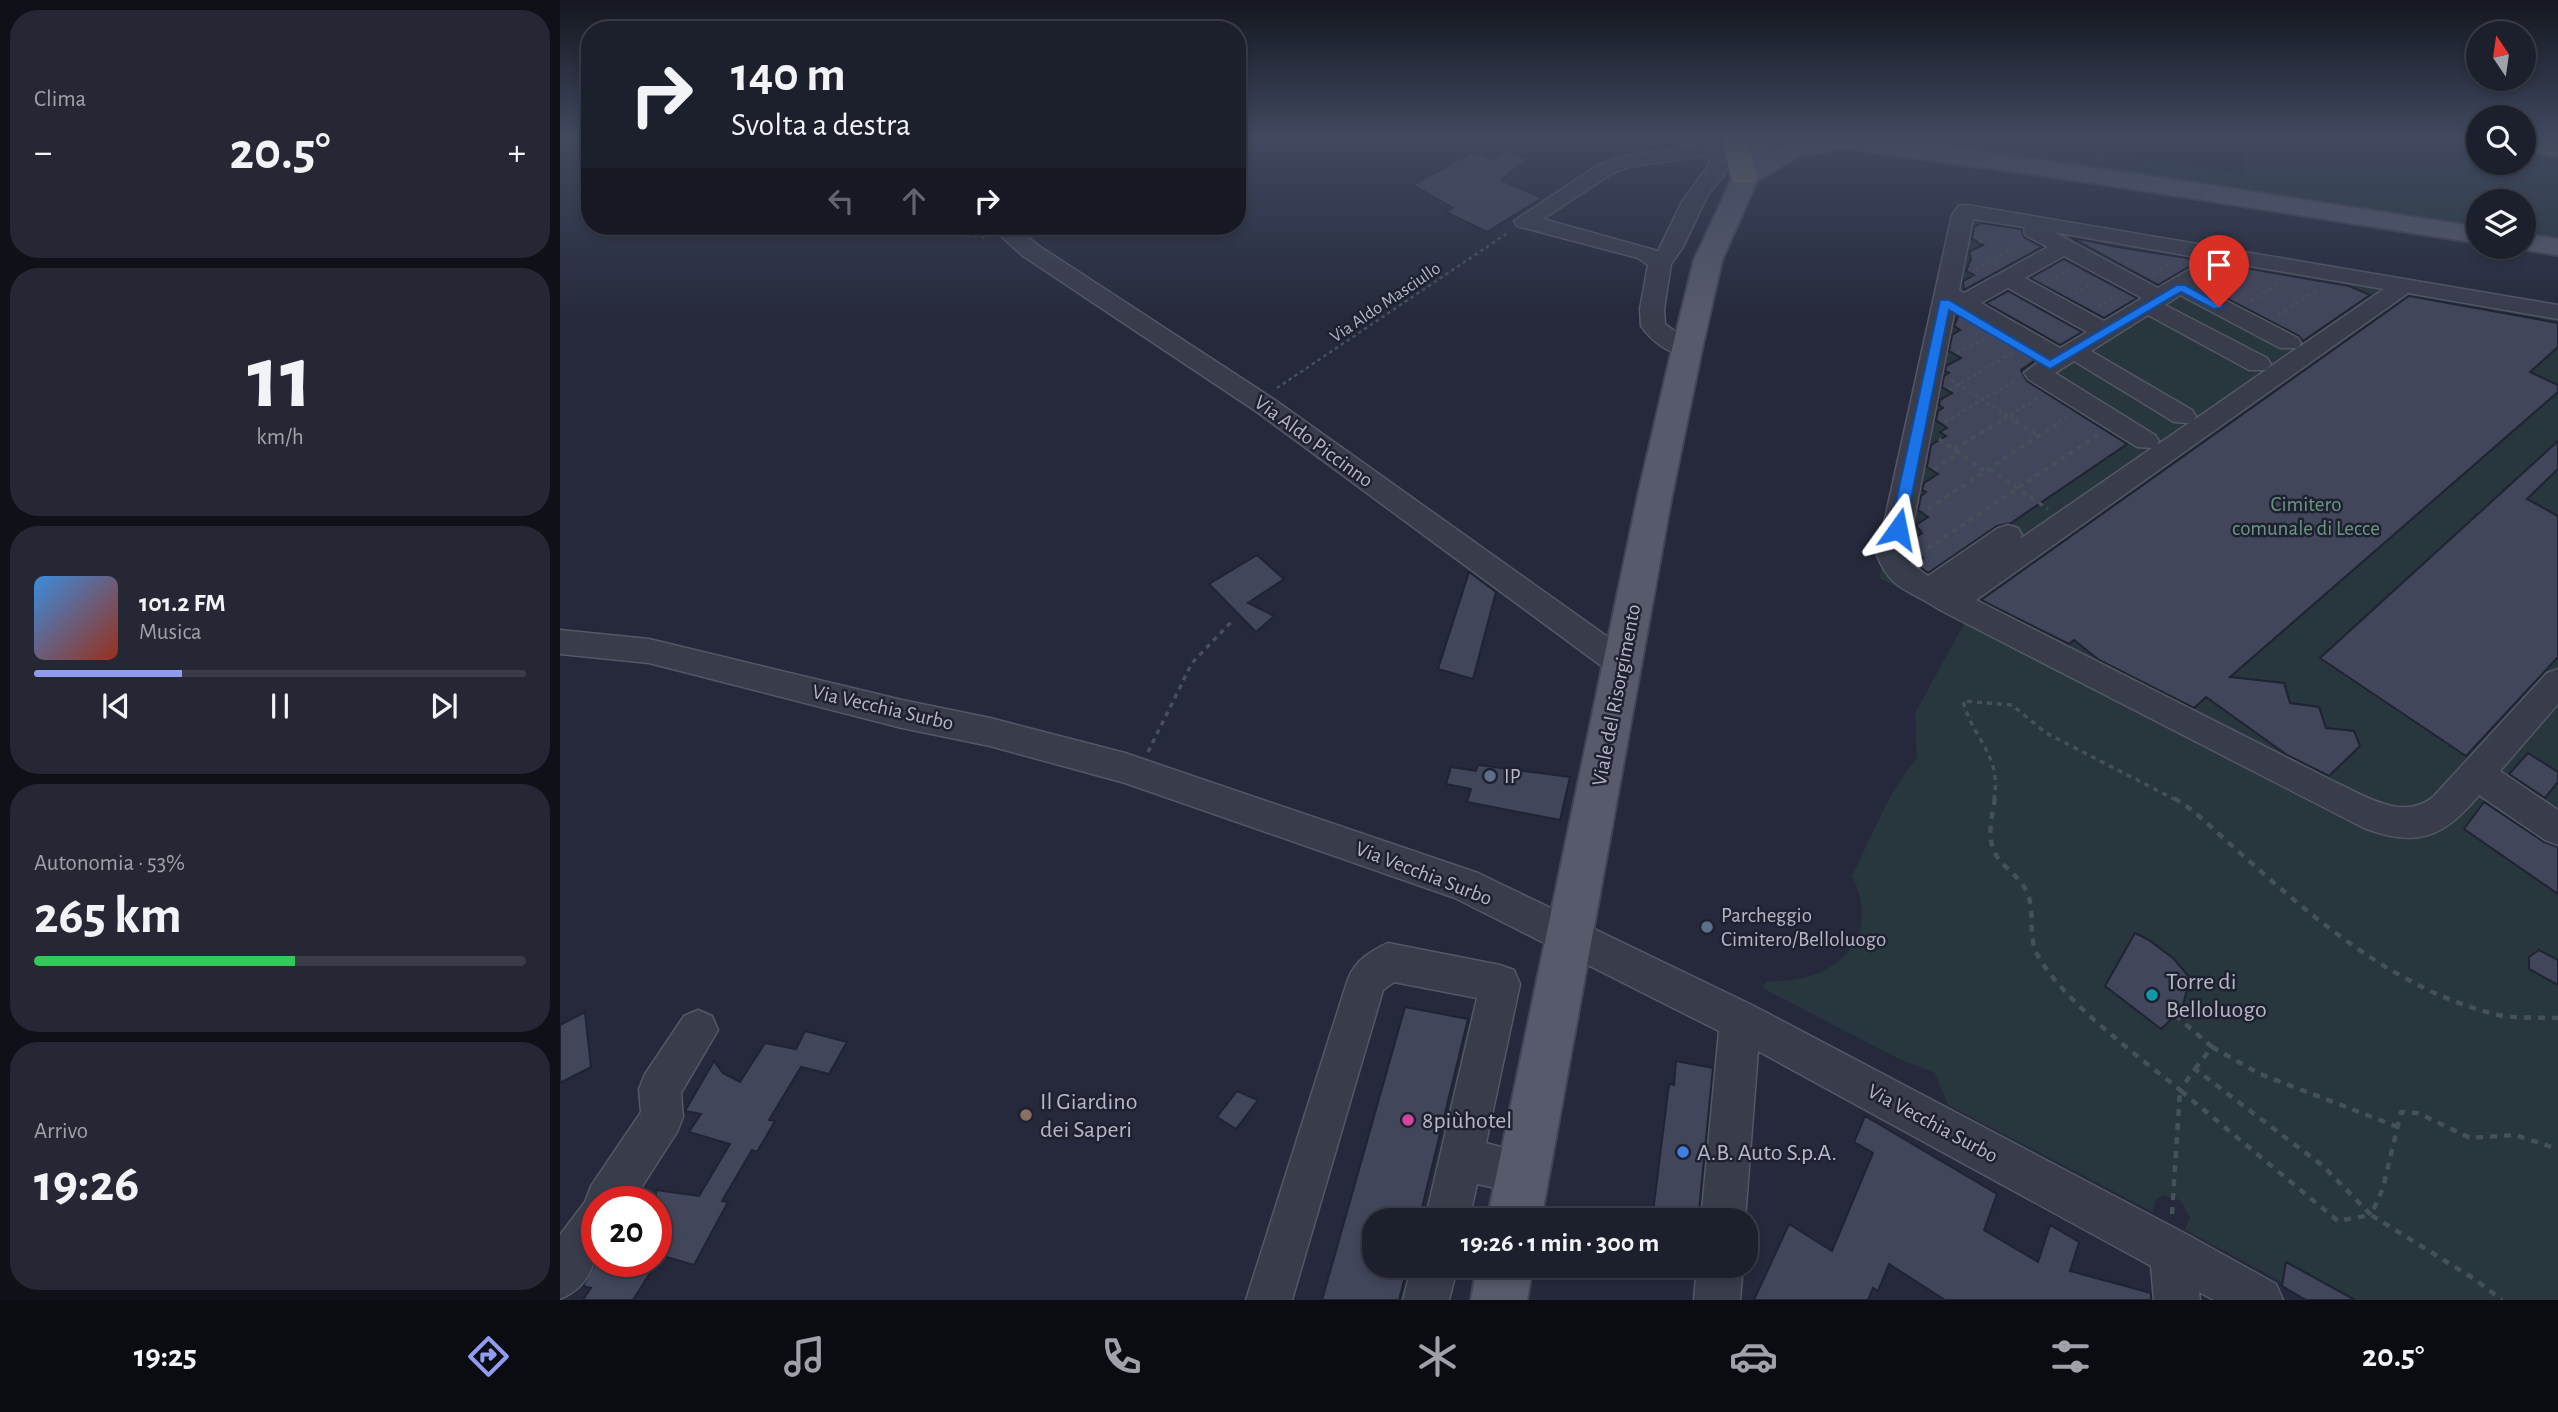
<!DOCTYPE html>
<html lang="it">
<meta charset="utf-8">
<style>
:root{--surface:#1c1f2c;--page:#252734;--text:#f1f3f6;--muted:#a0a2a9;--line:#3a3d48;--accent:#909cf0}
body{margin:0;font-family:"Alegreya Sans",sans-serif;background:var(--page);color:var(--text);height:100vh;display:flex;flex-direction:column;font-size:26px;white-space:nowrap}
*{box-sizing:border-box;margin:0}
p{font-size:23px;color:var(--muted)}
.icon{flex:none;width:38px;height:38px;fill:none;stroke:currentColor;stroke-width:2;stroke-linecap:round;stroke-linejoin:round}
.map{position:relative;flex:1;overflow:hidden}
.details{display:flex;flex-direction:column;gap:10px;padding:10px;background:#0f1118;width:560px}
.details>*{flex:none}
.top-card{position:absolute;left:21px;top:21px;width:665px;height:214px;border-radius:28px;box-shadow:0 4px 10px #0003,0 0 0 2px var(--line);background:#1c1f2c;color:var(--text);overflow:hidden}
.needle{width:46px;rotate:347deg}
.fabs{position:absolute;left:1906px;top:21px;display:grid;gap:14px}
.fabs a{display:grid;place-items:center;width:70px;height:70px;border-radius:50%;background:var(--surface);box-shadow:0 4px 10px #0003,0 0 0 2px var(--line);font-size:35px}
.speed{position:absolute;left:21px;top:1186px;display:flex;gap:14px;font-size:35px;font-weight:700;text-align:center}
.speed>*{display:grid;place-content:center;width:91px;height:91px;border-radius:50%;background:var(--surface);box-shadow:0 4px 10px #0003,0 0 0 2px var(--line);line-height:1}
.speed .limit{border:10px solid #d22;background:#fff;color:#111}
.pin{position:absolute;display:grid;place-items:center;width:60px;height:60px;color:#fff;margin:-72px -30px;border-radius:50% 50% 50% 0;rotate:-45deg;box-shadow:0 0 7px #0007}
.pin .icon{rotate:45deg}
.me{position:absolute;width:77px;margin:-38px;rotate:12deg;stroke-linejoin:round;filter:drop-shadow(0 0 5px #0008)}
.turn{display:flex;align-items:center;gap:24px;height:147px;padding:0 35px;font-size:32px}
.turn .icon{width:91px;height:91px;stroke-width:2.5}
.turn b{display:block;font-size:49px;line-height:60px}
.lanes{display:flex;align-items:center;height:66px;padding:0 35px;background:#0003;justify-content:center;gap:35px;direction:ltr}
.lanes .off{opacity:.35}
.big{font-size:52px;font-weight:600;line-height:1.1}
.details .tile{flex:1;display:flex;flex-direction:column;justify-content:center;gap:10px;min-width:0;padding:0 24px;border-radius:28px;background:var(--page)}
.details .dial{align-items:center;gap:0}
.dial b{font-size:91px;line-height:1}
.song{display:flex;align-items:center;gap:21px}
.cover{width:84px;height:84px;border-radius:10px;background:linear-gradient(135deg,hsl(210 70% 55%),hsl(10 70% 35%))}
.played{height:7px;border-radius:4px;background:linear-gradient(90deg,var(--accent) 30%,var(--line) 30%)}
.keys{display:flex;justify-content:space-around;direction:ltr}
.heat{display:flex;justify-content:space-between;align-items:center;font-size:38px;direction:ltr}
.charge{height:10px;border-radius:5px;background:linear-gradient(90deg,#34c759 53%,var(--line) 0)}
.trip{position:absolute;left:802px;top:1208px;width:396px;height:70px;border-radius:28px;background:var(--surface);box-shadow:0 4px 10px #0003,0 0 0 2px var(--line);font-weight:600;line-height:70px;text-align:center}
.dock{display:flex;height:112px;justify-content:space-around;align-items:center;background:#0b0c12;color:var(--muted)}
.dock .icon{width:49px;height:49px}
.dock .active{color:var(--accent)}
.dock b{font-size:32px;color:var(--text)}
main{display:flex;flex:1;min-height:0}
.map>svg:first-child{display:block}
.green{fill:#28363d}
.building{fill:#42465b;stroke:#202332;stroke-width:2}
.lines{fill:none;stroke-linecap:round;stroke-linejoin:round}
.minor-casing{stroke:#545766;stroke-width:3}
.major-casing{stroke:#424554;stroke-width:4}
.highway-casing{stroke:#414453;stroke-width:4}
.path-far2{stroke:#455159;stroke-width:2.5;stroke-dasharray:3.5 3.5;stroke-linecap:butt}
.path-far1{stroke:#455159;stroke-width:3.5;stroke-dasharray:5 5;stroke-linecap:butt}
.path{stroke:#455159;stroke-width:4.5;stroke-dasharray:7 7;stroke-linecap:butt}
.minor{fill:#393c4b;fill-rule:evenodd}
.major{fill:#575a6b;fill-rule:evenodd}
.highway{fill:#716e57;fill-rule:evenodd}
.route{fill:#1a73e8;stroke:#114b97;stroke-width:2}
.service-dot{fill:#5c6f8a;stroke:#1e2130;stroke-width:2.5}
.culture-dot{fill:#0f9aa8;stroke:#1e2130;stroke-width:2.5}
.education-dot{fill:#8d6e63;stroke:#1e2130;stroke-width:2.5}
.hotel-dot{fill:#d1479c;stroke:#1e2130;stroke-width:2.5}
.shop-dot{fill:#3f7fe0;stroke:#1e2130;stroke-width:2.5}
.labels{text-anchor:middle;stroke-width:5;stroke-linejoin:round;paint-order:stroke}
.far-street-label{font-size:18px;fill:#b5b7c7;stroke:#1e2130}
.street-label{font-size:21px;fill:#b5b7c7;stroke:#1e2130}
.park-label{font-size:21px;fill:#6d9682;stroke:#1e2130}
.poi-label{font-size:21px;fill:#b5b7c7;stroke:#1e2130;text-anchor:start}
.near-poi-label{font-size:24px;fill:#b5b7c7;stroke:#1e2130;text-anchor:start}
</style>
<main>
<section class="details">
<div class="tile"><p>Clima</p>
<div class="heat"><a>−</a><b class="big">20.5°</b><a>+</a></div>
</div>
<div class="tile dial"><b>11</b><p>km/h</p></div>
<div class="tile">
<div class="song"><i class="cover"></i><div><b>101.2 FM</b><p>Musica</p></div></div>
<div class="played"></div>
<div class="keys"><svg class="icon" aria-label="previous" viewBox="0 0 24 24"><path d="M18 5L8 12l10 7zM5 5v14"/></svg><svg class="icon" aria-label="pause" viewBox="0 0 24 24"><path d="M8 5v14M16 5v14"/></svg><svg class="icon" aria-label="next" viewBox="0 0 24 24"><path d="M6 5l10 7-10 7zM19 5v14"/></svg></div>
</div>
<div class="tile"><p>Autonomia · 53%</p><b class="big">265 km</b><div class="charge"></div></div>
<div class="tile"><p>Arrivo</p><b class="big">19:26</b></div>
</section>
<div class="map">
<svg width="1998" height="1300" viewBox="0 0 1998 1300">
<rect width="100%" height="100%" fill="#25293b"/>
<path class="green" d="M 1310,137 L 1429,137 L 1681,175 L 1686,137 L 1896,137 L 1918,141 L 1918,163 L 1964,163 L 1964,149 L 1998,157 L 1998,243 L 1964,238 L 1964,201 L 1918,201 L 1918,231 Z
M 1397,203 L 1998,306 L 1998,1300 L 1746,1300 L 1722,1286 L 1722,1282 L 1625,1230 L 1630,1217 L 1620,1200 L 1603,1195 L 1595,1201 L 1593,1212 L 1388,1105 L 1375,1073 L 1339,1059 L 1202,988 L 1206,981 C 1270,986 1325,942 1292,876 C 1312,836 1328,792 1357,758 L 1355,713 L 1405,622 L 1319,578 Z"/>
<path class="building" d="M 944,150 L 968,159 L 941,180 L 982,198 L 927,232 L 886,212 L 893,208 L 853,185 L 914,151 L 932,159 Z
M 1421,223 L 1462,229 L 1464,237 L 1482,247 L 1404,290 L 1403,281 L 1414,275 L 1406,271 L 1411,259 L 1409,252 L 1423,245 L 1412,239 L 1414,227 Z
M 1510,237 L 1557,247 L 1640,260 L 1598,285 Z
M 1504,259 L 1577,298 L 1544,318 L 1470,278 Z
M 1673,266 L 1789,286 L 1810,295 L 1743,341 L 1739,336 L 1641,285 Z
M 1448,291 L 1522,332 L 1500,345 L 1426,303 Z
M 1849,296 L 1998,323 L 1998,347 L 1970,372 L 1998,385 L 1998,392 L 1670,677 L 1724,683 L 1730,703 L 1759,707 L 1766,728 L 1794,731 L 1800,746 L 1769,776 L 1727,755 L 1646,697 L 1634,708 L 1539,660 L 1514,640 L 1509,644 L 1421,600 Z
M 1399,314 L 1477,359 L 1461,370 L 1467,381 L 1567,444 L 1451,523 L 1437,526 L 1368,573 L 1356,564 L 1363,558 L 1351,549 L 1353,539 L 1362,533 L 1356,525 L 1368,517 L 1358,510 L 1361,496 L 1366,492 L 1362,490 L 1364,483 L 1378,474 L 1367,467 L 1371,445 L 1386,436 L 1380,432 L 1387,428 L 1376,420 L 1378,411 L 1383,408 L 1379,405 L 1380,400 L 1392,393 L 1382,387 L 1384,376 L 1389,373 L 1385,371 L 1386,366 L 1401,358 L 1389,351 L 1392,335 L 1400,330 L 1394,326 Z
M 1998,441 L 1998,469 L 1967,499 L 1998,516 L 1998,657 L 1906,756 L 1760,658 Z
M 697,555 L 724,579 L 688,603 L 714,616 L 696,632 L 649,584 Z
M 909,572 L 936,592 L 913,679 L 878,669 Z
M 1968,753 L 1998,772 L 1998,782 L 1985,798 L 1949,774 Z
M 918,765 L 1010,777 L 1000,820 L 907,802 L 911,789 L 886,784 L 891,767 L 916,771 Z
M 1924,802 L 1984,842 L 1998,847 L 1998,894 L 1904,829 Z
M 1575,933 L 1589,940 L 1614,959 L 1630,978 L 1622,1009 L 1601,1029 L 1545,986 Z
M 1979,950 L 1998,960 L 1998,985 L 1969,969 L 1969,957 Z
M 845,1007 L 908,1019 L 859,1220 L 814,1220 L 814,1265 L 848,1265 L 839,1300 L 762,1300 Z
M 25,1012 L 31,1067 L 0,1083 L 0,1025 Z
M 245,1031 L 287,1042 L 269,1074 L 241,1067 L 209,1120 L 215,1121 L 197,1152 L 192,1150 L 162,1201 L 168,1202 L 134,1265 L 96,1254 L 96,1190 L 139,1196 L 170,1144 L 129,1132 L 141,1114 L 125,1111 L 154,1061 L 163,1073 L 180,1082 L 205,1043 L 236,1049 Z
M 1116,1061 L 1153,1068 L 1138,1220 L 1092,1220 L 1109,1084 L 1114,1085 Z
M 677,1091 L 698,1100 L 676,1129 L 657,1117 Z
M 1305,1116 L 1437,1194 L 1424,1230 L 1478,1262 L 1490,1225 L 1519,1242 L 1510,1271 L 1591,1293 L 1591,1300 L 1385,1300 L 1329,1264 L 1318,1291 L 1313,1288 L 1308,1300 L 1194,1300 L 1229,1224 L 1272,1251 L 1313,1153 L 1294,1142 Z
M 36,1262 L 97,1262 L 73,1300 L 23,1300 L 31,1288 L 23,1286 Z
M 1726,1262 L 1795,1300 L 1746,1300 L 1722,1286 Z"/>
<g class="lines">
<g class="minor-casing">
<path id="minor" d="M 1143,144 L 1161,149 L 1170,161 L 1164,175 L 1148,194 L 1123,247 L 1111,264 L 1104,309 L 1105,324 L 1139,349 L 1136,354 C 1115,360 1092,342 1081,326 L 1080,309 L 1088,265 L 1078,258 L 957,226 L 954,221 L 1037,166 L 1064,156 ZM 1143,156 L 1150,161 L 1148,166 L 1122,202 L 1098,251 L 983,219 L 1051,174 L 1068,167 Z
M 1407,205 L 1998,305 L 1998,319 L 1848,293 L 1416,600 L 1773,781 C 1803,795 1843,822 1873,797 L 1987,673 L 1998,669 L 1998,704 L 1940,771 L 1998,810 L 1998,845 L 1985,840 L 1919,795 C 1884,838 1856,848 1804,828 L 1380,610 C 1353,591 1330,591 1317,555 L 1392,215 L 1399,206 ZM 1413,219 L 1464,227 L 1465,235 L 1488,247 L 1404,293 L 1399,290 ZM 1494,232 L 1647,259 L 1598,288 ZM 1504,256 L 1582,298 L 1544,321 L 1465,278 ZM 1672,263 L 1824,289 L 1738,348 L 1741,343 L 1738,338 L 1636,285 ZM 1448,288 L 1527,332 L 1500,348 L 1421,303 ZM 1620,295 L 1720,348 L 1737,348 L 1707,369 L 1711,364 L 1707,358 L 1605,305 ZM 1395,308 L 1482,359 L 1464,373 L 1468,379 L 1577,447 L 1592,448 L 1460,539 L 1462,535 L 1458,528 L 1448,525 L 1438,528 L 1368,576 L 1350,563 L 1347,555 ZM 1588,315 L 1689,370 L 1706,370 L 1634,420 L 1636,416 L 1632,410 L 1531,351 ZM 1514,361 L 1614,422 L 1629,423 L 1597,445 L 1599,441 L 1595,435 L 1495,373 Z
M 430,226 L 454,226 L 479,246 L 715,400 L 1073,655 L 1078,664 L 1073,673 L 1062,677 L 1051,673 L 697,412 L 463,256 Z
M 0,630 L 89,639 L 342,700 L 430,718 L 565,753 L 918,873 L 1194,1006 L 1628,1235 L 1716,1284 L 1723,1300 L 1654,1300 L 1639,1292 L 1640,1300 L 1594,1300 L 1591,1266 L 1198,1051 L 1185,1220 L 1141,1220 L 1159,1031 L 895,898 L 565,783 L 430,746 L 342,728 L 89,663 L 0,654 Z
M 828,943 L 940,965 L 954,970 L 960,984 L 926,1143 L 978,1157 L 985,1172 L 978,1187 L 963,1194 L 917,1184 L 909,1220 L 865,1220 L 917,998 L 834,982 L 823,990 L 732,1300 L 686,1300 L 788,979 C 795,961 810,951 828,943 Z
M 138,1010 L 152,1016 L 158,1030 L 121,1093 L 123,1117 L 117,1132 L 72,1202 L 37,1202 C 37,1241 43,1281 0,1299 L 0,1235 L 25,1202 L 31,1186 L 81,1112 L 79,1089 L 85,1074 L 124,1016 Z
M 852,1265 L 898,1265 L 889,1300 L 843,1300 Z
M 1137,1265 L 1183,1265 L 1180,1300 L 1134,1300 Z"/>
</g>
<g class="major-casing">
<path id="major" d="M 1192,136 L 1216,136 L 1210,150 C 1283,120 1389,148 1467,158 C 1617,179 1768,204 1918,227 L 1918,243 L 1534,183 L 1284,148 L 1239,156 L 1197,181 L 1162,260 L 1142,349 L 1112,495 L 981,1220 L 927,1220 L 1078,495 L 1112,349 L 1134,260 Z
M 1964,234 L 1998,239 L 1998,255 L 1954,248 L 1964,247 Z
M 917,1265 L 973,1265 L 967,1300 L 911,1300 Z"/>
</g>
<g class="highway-casing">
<path id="highway" d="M 1162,136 L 1186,136 L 1197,178 L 1193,183 L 1175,183 L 1171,178 Z
M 1964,136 L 1998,143 L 1998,157 L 1964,150 Z"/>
</g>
<path class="path-far2" d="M 352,226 L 391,235 L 425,237
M 1419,242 L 1434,235
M 1415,269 L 1460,245
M 1593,274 L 1610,263
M 1489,281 L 1510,269
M 1665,287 L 1682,277
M 1514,294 L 1531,284
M 1691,301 L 1720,282
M 1538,307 L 1558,295
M 1718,315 L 1759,289
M 1397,353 L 1424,339
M 1391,380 L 1458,422
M 717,388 L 949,232
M 1389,390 L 1452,353
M 1385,422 L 1457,380
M 1438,422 L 1478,398
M 1499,422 L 1507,417"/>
<path class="path-far1" d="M 1455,421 L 1479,436
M 1385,422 L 1387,421
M 1379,439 L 1425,471
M 1394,449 L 1441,421
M 1429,469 L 1488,509
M 1374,470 L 1400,453
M 1368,509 L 1501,421
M 1359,554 L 1539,434
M 588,752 L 632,663 L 674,619
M 1434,800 C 1442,754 1413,740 1403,701 L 1452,705 L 1486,733 L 1616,800"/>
<path class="path" d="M 1435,798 C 1431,822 1424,845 1443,864 C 1452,873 1461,880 1467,892 C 1476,914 1467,933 1477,954 C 1502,1001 1578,1056 1620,1090 L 1635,1069 L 1763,1166 L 1811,1215 L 1823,1188 L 1841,1112 L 1858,1113 L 1910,1138 L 1955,1135 L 1998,1149
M 1614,798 L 1632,810 C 1722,889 1814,983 1934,1014 C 1954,1019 1978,1017 1998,1018
M 1615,1015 L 1652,1047 L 1635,1069
M 1652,1047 L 1700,1074 L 1838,1127
M 1621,1091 L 1778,1221 L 1811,1215 L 1916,1280 L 1942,1300
M 1612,1214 L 1620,1090"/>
<use href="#minor" class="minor"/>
<use href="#major" class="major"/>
<use href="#highway" class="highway"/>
</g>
<linearGradient id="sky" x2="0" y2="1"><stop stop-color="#141720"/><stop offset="0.43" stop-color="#404960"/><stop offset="1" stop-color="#404960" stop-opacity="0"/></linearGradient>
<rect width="1998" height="318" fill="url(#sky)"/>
<path class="route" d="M 1617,285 L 1625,285 L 1665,307 L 1654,309 L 1621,292 L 1490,369 L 1389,310 L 1345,529 L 1338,535 L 1332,533 L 1330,529 L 1380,300 L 1389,300 L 1490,360 Z"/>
<g class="service-dot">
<circle cx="930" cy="776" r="7"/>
<circle cx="1147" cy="927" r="7"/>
</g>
<circle class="culture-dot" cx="1592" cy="995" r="7"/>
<circle class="education-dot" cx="466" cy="1115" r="7"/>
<circle class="hotel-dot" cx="848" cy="1120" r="7"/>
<circle class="shop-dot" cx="1123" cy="1152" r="7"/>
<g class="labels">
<g class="far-street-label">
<text transform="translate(825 302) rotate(-34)" y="6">Via Aldo Masciullo</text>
</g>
<g class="street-label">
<text transform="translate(754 441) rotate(36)" y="7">Via Aldo Piccinno</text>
<text transform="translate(1056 695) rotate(-79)" y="7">Viale del Risorgimento</text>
<text transform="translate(323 707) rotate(13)" y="7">Via Vecchia Surbo</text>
<text transform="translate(864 873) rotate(21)" y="7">Via Vecchia Surbo</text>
<text transform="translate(1373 1123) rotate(28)" y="7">Via Vecchia Surbo</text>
</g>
<g class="park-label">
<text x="1746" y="511">Cimitero<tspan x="1746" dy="24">comunale di Lecce</tspan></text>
</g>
<g class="poi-label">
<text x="944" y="783">IP</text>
<text x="1161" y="922">Parcheggio<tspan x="1161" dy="24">Cimitero/Belloluogo</tspan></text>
</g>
<g class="near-poi-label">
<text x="1606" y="989">Torre di<tspan x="1606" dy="28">Belloluogo</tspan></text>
<text x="480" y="1109">Il Giardino<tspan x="480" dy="28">dei Saperi</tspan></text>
<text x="862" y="1128">8piùhotel</text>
<text x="1137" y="1160">A.B. Auto S.p.A.</text>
</g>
</g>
</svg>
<div class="fabs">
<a><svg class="needle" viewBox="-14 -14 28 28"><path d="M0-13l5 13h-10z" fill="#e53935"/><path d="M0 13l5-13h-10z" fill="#a0a2a9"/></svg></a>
<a><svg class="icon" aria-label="search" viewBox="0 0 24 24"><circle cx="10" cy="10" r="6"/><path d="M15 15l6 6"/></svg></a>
<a><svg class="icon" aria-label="layers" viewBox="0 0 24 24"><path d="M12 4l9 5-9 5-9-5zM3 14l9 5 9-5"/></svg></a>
</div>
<div class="speed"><div class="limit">20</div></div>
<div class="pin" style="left:1659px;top:307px;background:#d93025"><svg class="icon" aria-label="arrive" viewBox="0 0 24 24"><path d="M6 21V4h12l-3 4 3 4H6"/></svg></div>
<svg class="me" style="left:1338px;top:529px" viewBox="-20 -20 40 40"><path d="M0-17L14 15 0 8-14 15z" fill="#1a73e8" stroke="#fff" stroke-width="4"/></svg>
<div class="trip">19:26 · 1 min · 300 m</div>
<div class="top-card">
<div class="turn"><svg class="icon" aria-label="right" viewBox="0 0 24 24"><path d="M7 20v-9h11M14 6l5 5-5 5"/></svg><div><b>140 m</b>Svolta a destra</div></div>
<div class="lanes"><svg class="icon off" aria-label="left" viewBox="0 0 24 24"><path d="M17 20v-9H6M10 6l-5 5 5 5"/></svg><svg class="icon off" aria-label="ahead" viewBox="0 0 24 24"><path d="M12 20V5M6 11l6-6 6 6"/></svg><svg class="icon" aria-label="right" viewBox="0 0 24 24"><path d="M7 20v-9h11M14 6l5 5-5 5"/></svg></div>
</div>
</div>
</main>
<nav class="dock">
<b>19:25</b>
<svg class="icon active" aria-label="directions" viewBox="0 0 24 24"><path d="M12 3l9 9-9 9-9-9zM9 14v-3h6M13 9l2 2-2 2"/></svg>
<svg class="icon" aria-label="music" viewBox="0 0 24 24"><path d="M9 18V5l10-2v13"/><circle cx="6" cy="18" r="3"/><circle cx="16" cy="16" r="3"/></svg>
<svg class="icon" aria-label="phone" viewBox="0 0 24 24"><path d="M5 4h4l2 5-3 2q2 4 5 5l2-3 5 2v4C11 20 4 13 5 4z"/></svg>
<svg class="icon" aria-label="climate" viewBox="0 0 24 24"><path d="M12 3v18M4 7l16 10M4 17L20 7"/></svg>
<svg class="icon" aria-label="car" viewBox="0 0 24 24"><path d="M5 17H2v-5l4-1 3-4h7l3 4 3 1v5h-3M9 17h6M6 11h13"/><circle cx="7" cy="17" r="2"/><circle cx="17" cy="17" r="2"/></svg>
<svg class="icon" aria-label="filters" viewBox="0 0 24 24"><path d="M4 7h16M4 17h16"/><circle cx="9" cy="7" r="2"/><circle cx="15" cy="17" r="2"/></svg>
<b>20.5°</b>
</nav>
